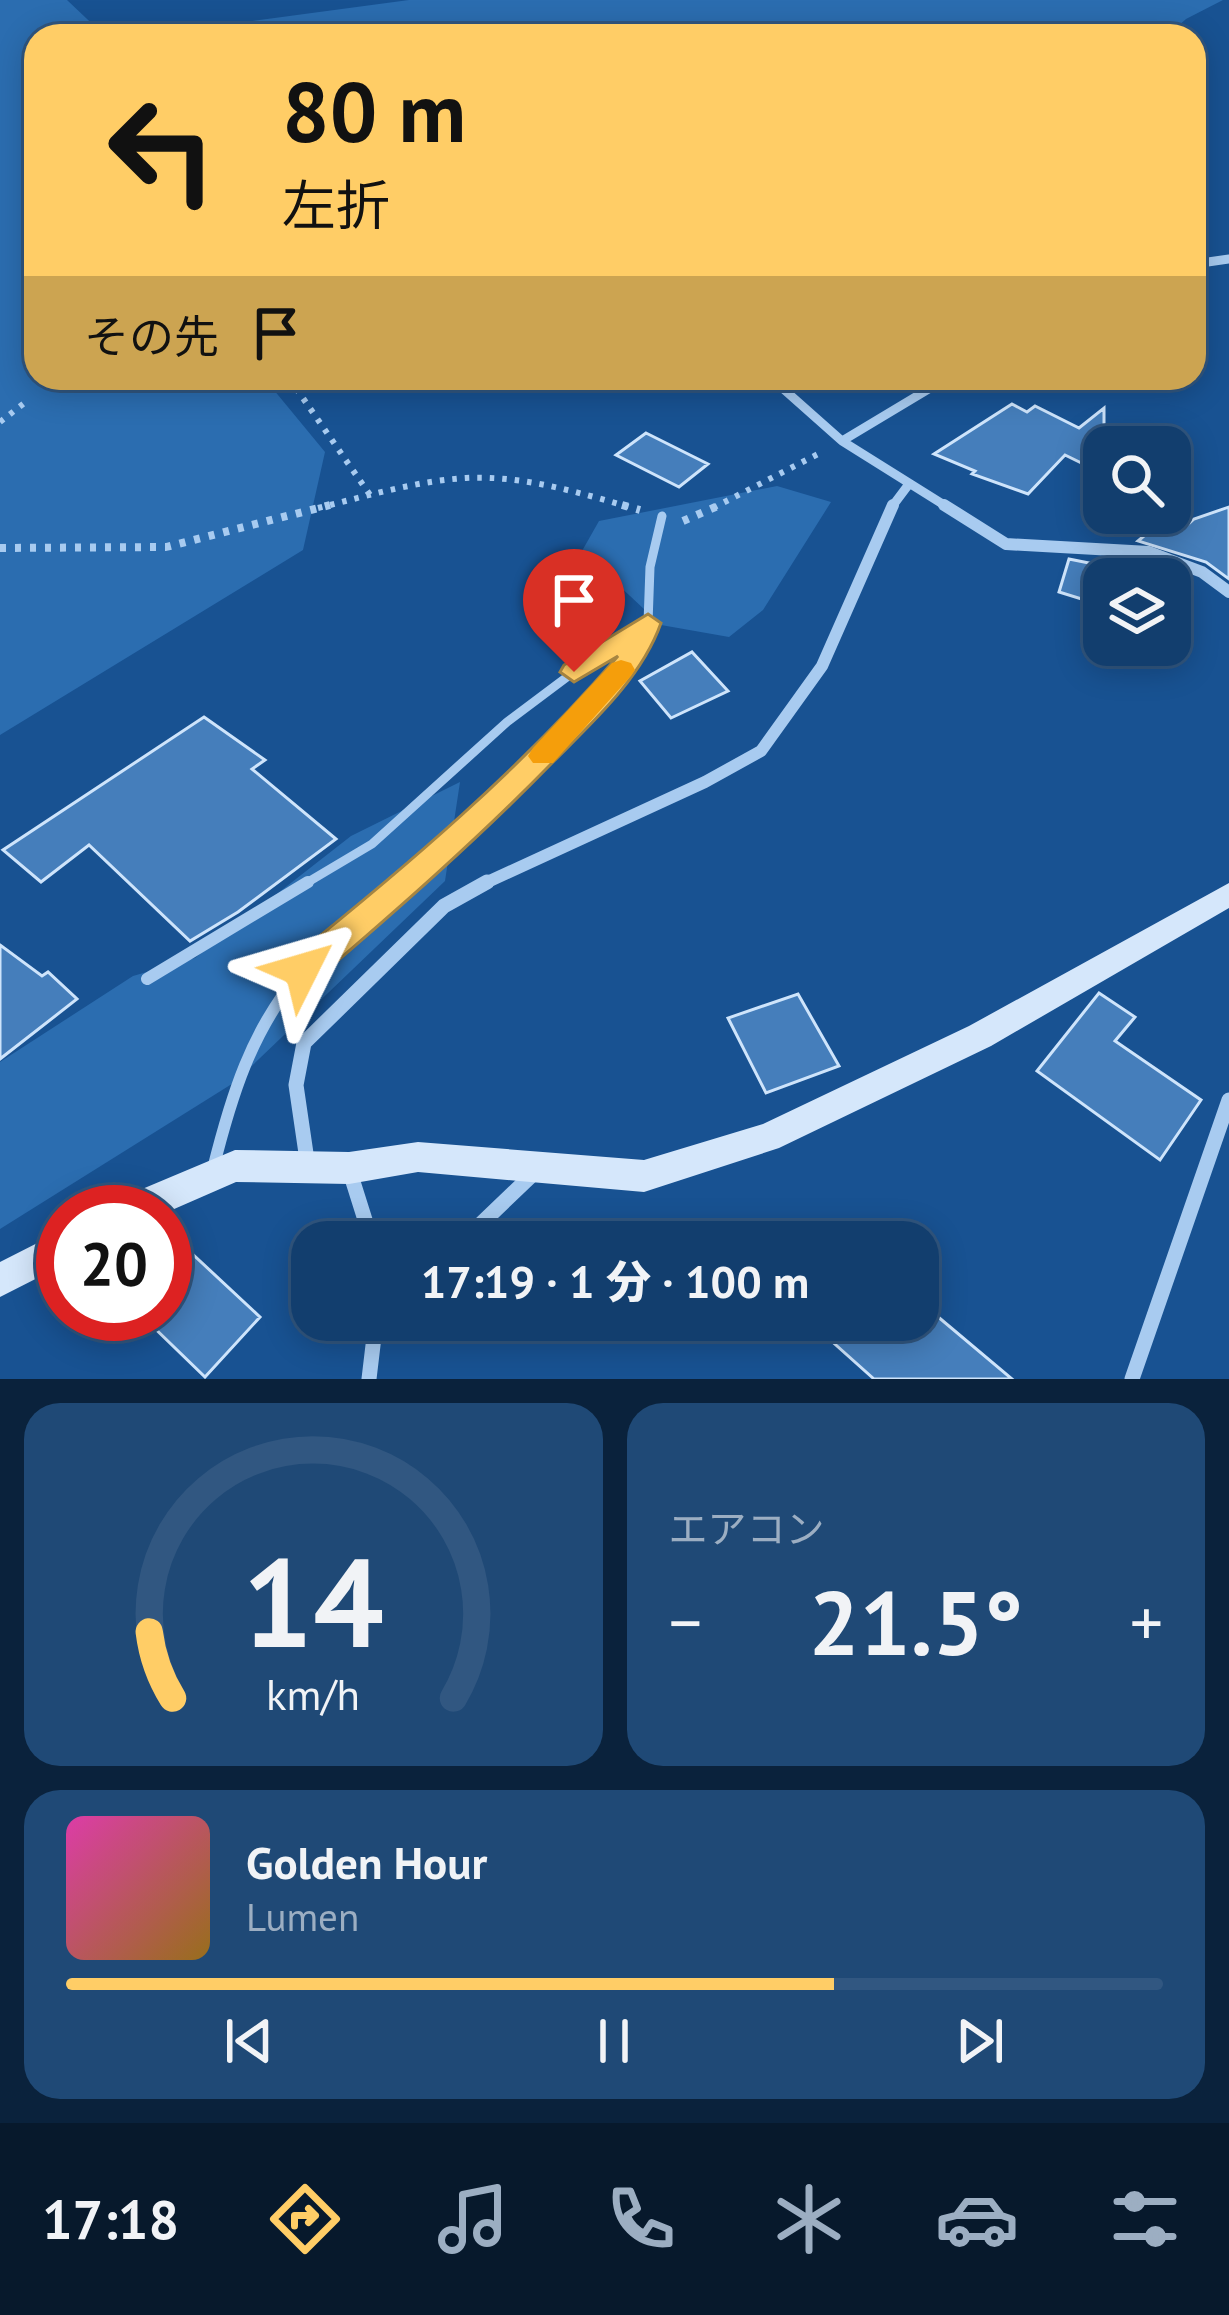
<!DOCTYPE html>
<html lang="ja">
<meta charset="utf-8">
<style>
:root{--surface:#123e6e;--page:#1f4976;--text:#f1f3f6;--muted:#9caec2;--line:#315781;--accent:#ffcd66}
body{margin:0;font-family:"PT Sans","Noto Sans JP",sans-serif;background:var(--page);color:var(--text);height:100vh;display:flex;flex-direction:column;font-size:45px;white-space:nowrap}
*{box-sizing:border-box;margin:0}
p{font-size:39px;color:var(--muted)}
.icon{flex:none;width:66px;height:66px;fill:none;stroke:currentColor;stroke-width:2;stroke-linecap:round;stroke-linejoin:round}
.map{position:relative;height:1379px;overflow:hidden}
.side{display:flex;flex-direction:column;gap:24px;padding:24px;background:#0a223c;flex:1}
.side>*{flex:none}
.hud{position:absolute;left:24px;top:24px;width:1182px;height:366px;border-radius:36px;box-shadow:0 6px 30px #0003,0 0 0 3px var(--line);background:#ffcd66;color:#111;overflow:hidden}
.buttons{position:absolute;left:1083px;top:426px;display:grid;gap:24px}
.buttons a{display:grid;place-items:center;width:108px;height:108px;border-radius:24px;background:var(--surface);box-shadow:0 6px 30px #0003,0 0 0 3px var(--line);font-size:60px}
.speed{position:absolute;left:36px;top:1185px;display:flex;gap:24px;font-size:60px;font-weight:700;text-align:center}
.speed>*{display:grid;place-content:center;width:156px;height:156px;border-radius:50%;background:var(--surface);box-shadow:0 6px 30px #0003,0 0 0 3px var(--line);line-height:1}
.speed .limit{border:18px solid #d22;background:#fff;color:#111}
.pin{position:absolute;display:grid;place-items:center;width:102px;height:102px;color:#fff;margin:-123px -51px;border-radius:50% 50% 50% 0;rotate:-45deg;box-shadow:0 0 12px #0007}
.pin .icon{rotate:45deg}
.me{position:absolute;width:132px;margin:-66px;rotate:50deg;stroke-linejoin:round;filter:drop-shadow(0 0 9px #0008)}
.turn{display:flex;align-items:center;gap:42px;height:252px;padding:0 60px;font-size:54px}
.turn .icon{width:156px;height:156px;stroke-width:2.5}
.turn b{display:block;font-size:84px;line-height:102px}
.then{display:flex;align-items:center;height:114px;padding:0 60px;background:#0003;gap:24px;font-size:45px}
.big{font-size:90px;font-weight:800;line-height:1.1}
.side .tile{flex:1;display:flex;flex-direction:column;justify-content:center;gap:18px;min-width:0;padding:0 42px;border-radius:36px;background:var(--page)}
.side .dial{align-items:center;gap:0}
.dial svg{height:312px;overflow:visible;fill:none;stroke:var(--line);stroke-width:7;stroke-linecap:round;text-anchor:middle}
.dial text{fill:var(--text);stroke:none}
.song{display:flex;align-items:center;gap:36px}
.cover{width:144px;height:144px;border-radius:18px;background:linear-gradient(135deg,hsl(320 70% 55%),hsl(40 70% 35%))}
.played{height:12px;border-radius:6px;background:linear-gradient(90deg,var(--accent) 70%,var(--line) 70%)}
.keys{display:flex;justify-content:space-around;direction:ltr}
.heat{display:flex;justify-content:space-between;align-items:center;font-size:66px;direction:ltr}
.side .tiles{flex:1;display:grid;gap:24px;grid-template-columns:1fr 1fr}
.tile:last-child{grid-column:span 2}
.trip{position:absolute;left:291px;top:1221px;width:648px;height:120px;border-radius:36px;background:var(--surface);box-shadow:0 6px 30px #0003,0 0 0 3px var(--line);font-weight:800;line-height:120px;text-align:center}
.tab-bar{display:flex;height:192px;justify-content:space-around;align-items:center;background:#07192c;color:var(--muted)}
.tab-bar .icon{width:84px;height:84px}
.tab-bar .current{color:var(--accent)}
.tab-bar b{font-size:54px;color:var(--text)}
.map>svg:first-child{display:block}
.green{fill:#2b6db0}
.building{fill:#457ebb;stroke:#cee4fb;stroke-width:3}
.lines{fill:none;stroke-linecap:round;stroke-linejoin:round}
.path-far1{stroke:#a8cbf0;stroke-width:6;stroke-dasharray:4.5 8;stroke-linecap:butt}
.path{stroke:#a8cbf0;stroke-width:8;stroke-dasharray:6 9;stroke-linecap:butt}
.lane-far1{stroke:#a8cbf0;stroke-width:9}
.lane{stroke:#a8cbf0;stroke-width:12}
.street-far2{stroke:#a8cbf0;stroke-width:9}
.street-far1{stroke:#a8cbf0;stroke-width:12}
.street{stroke:#a8cbf0;stroke-width:15}
.secondary{fill:#d5e7fb;fill-rule:evenodd}
.route{fill:#ffcd66;stroke:#a68542;stroke-width:3}
.slow{fill:#f59e0b}
</style>
<div class="map">
<svg width="1229" height="1379" viewBox="0 0 1229 1379">
<rect width="100%" height="100%" fill="#185292"/>
<path class="green" d="M 0,0 L 67,0 L 105,36 L 36,36 L 36,378 L 264,378 L 325,452 L 303,550 L 0,735 Z
M 409,0 L 1223,0 L 1186,19 L 1167,36 L 208,36 L 245,22 Z
M 777,486 L 831,502 L 763,610 L 729,637 L 661,625 L 582,551 L 599,521 Z
M 460,782 L 445,881 L 235,1082 L 0,1229 L 0,1062 L 133,976 L 195,958 L 351,836 Z"/>
<path class="building" d="M 1012,404 L 1027,412 L 1035,406 L 1079,428 L 1104,408 L 1104,474 L 1065,455 L 1028,494 L 972,474 L 975,471 L 934,454 Z
M 646,433 L 708,464 L 679,487 L 616,455 Z
M 1229,507 L 1229,579 L 1206,562 L 1138,541 L 1164,519 L 1183,529 L 1194,519 Z
M 1069,559 L 1104,566 L 1104,570 L 1115,561 L 1147,562 L 1191,579 L 1104,579 L 1104,606 L 1059,592 Z
M 692,652 L 728,691 L 671,718 L 640,681 Z
M 204,717 L 265,760 L 252,769 L 336,839 L 238,912 L 190,941 L 89,845 L 41,882 L 3,850 Z
M 0,945 L 42,976 L 48,972 L 77,999 L 0,1059 Z
M 1099,993 L 1135,1017 L 1115,1041 L 1201,1100 L 1160,1160 L 1037,1071 Z
M 798,994 L 839,1066 L 766,1093 L 728,1018 Z
M 186,1248 L 260,1317 L 205,1377 L 140,1314 L 165,1314 L 165,1269 Z
M 918,1300 L 1012,1379 L 874,1379 L 808,1320 L 918,1320 Z"/>
<g class="lines">
<path class="path-far1" d="M 289,378 L 370,495
M 0,422 L 28,400
M 318,508 C 367,496 416,481 466,478 C 523,475 580,493 633,508
M 713,508 L 820,453"/>
<path class="path" d="M 622,505 L 640,510
M 683,521 L 720,505
M 0,548 L 166,547 L 330,505"/>
<path class="lane-far1" d="M 303,885 L 372,844 L 507,722 L 607,647 L 648,623 L 650,567 L 662,516
M 405,885 C 469,832 622,696 648,623"/>
<path class="lane" d="M 147,979 L 308,882
M 213,1169 C 231,1097 251,1031 300,973 C 330,939 374,911 408,882"/>
<path class="street-far2" d="M 1194,264 L 1229,259
M 771,378 L 842,441 L 947,378
M 842,441 L 949,508
M 891,508 L 909,484"/>
<path class="street-far1" d="M 944,505 L 1006,544 L 1149,552 L 1202,572 L 1229,592
M 481,885 L 705,782 L 761,751 L 822,666 L 893,505"/>
<path class="street" d="M 308,1167 L 296,1085 L 304,1043 L 444,906 L 487,882
M 349,1169 L 372,1242
M 462,1242 L 534,1173
M 369,1379 L 376,1320
M 1132,1379 L 1229,1100"/>
<path class="secondary" d="M 1229,883 L 1229,908 L 991,1046 L 779,1148 L 644,1192 L 418,1172 L 349,1184 L 236,1182 L 165,1213 L 111,1212 L 116,1200 L 235,1150 L 349,1152 L 418,1142 L 644,1160 L 763,1124 L 969,1026 Z
M 63,1230 L 63,1265 L 0,1297 L 0,1262 Z"/>
</g>
<path class="route" d="M 648,614 L 661,623 C 642,677 594,721 554,761 C 478,839 397,910 314,981 L 302,985 L 290,981 L 286,970 L 290,960 C 407,866 520,770 618,656 L 574,682 L 560,672 L 564,665 Z"/>
<path class="slow" d="M 621,660 L 631,663 L 635,670 L 631,676 L 553,763 L 533,763 L 528,756 L 533,748 L 612,663 Z"/>
</svg>
<div class="buttons">
<a><svg class="icon" aria-label="search" viewBox="0 0 24 24"><circle cx="10" cy="10" r="6"/><path d="M15 15l6 6"/></svg></a>
<a><svg class="icon" aria-label="layers" viewBox="0 0 24 24"><path d="M12 4l9 5-9 5-9-5zM3 14l9 5 9-5"/></svg></a>
</div>
<div class="speed"><div class="limit">20</div></div>
<div class="pin" style="left:574px;top:672px;background:#d93025"><svg class="icon" aria-label="arrive" viewBox="0 0 24 24"><path d="M6 21V4h12l-3 4 3 4H6"/></svg></div>
<svg class="me" style="left:302px;top:970px" viewBox="-20 -20 40 40"><path d="M0-17L14 15 0 8-14 15z" fill="#ffcd66" stroke="#fff" stroke-width="4"/></svg>
<div class="trip">17:19 · 1 分 · 100 m</div>
<div class="hud">
<div class="turn"><svg class="icon" aria-label="left" viewBox="0 0 24 24"><path d="M17 20v-9H6M10 6l-5 5 5 5"/></svg><div><b>80 m</b>左折</div></div>
<div class="then">その先<svg class="icon" aria-label="arrive" viewBox="0 0 24 24"><path d="M6 21V4h12l-3 4 3 4H6"/></svg></div>
</div>
</div>
<section class="side">
<div class="tiles">
<div class="tile dial"><svg viewBox="0 0 100 80">
<path d="M14 69A42 42 0 1 1 86 69"/>
<path d="M14 69A42 42 0 0 1 8 52" stroke="#ffcd66"/>
<text x="50" y="56" font-size="32" font-weight="700">14</text>
<text x="50" y="72" font-size="11">km/h</text>
</svg></div>
<div class="tile"><p>エアコン</p>
<div class="heat"><a>−</a><b class="big">21.5°</b><a>+</a></div>
</div>
<div class="tile">
<div class="song"><i class="cover"></i><div><b>Golden Hour</b><p>Lumen</p></div></div>
<div class="played"></div>
<div class="keys"><svg class="icon" aria-label="previous" viewBox="0 0 24 24"><path d="M18 5L8 12l10 7zM5 5v14"/></svg><svg class="icon" aria-label="pause" viewBox="0 0 24 24"><path d="M8 5v14M16 5v14"/></svg><svg class="icon" aria-label="next" viewBox="0 0 24 24"><path d="M6 5l10 7-10 7zM19 5v14"/></svg></div>
</div>
</div>
</section>
<nav class="tab-bar">
<b>17:18</b>
<svg class="icon current" aria-label="directions" viewBox="0 0 24 24"><path d="M12 3l9 9-9 9-9-9zM9 14v-3h6M13 9l2 2-2 2"/></svg>
<svg class="icon" aria-label="music" viewBox="0 0 24 24"><path d="M9 18V5l10-2v13"/><circle cx="6" cy="18" r="3"/><circle cx="16" cy="16" r="3"/></svg>
<svg class="icon" aria-label="phone" viewBox="0 0 24 24"><path d="M5 4h4l2 5-3 2q2 4 5 5l2-3 5 2v4C11 20 4 13 5 4z"/></svg>
<svg class="icon" aria-label="climate" viewBox="0 0 24 24"><path d="M12 3v18M4 7l16 10M4 17L20 7"/></svg>
<svg class="icon" aria-label="car" viewBox="0 0 24 24"><path d="M5 17H2v-5l4-1 3-4h7l3 4 3 1v5h-3M9 17h6M6 11h13"/><circle cx="7" cy="17" r="2"/><circle cx="17" cy="17" r="2"/></svg>
<svg class="icon" aria-label="filters" viewBox="0 0 24 24"><path d="M4 7h16M4 17h16"/><circle cx="9" cy="7" r="2"/><circle cx="15" cy="17" r="2"/></svg>
</nav>
